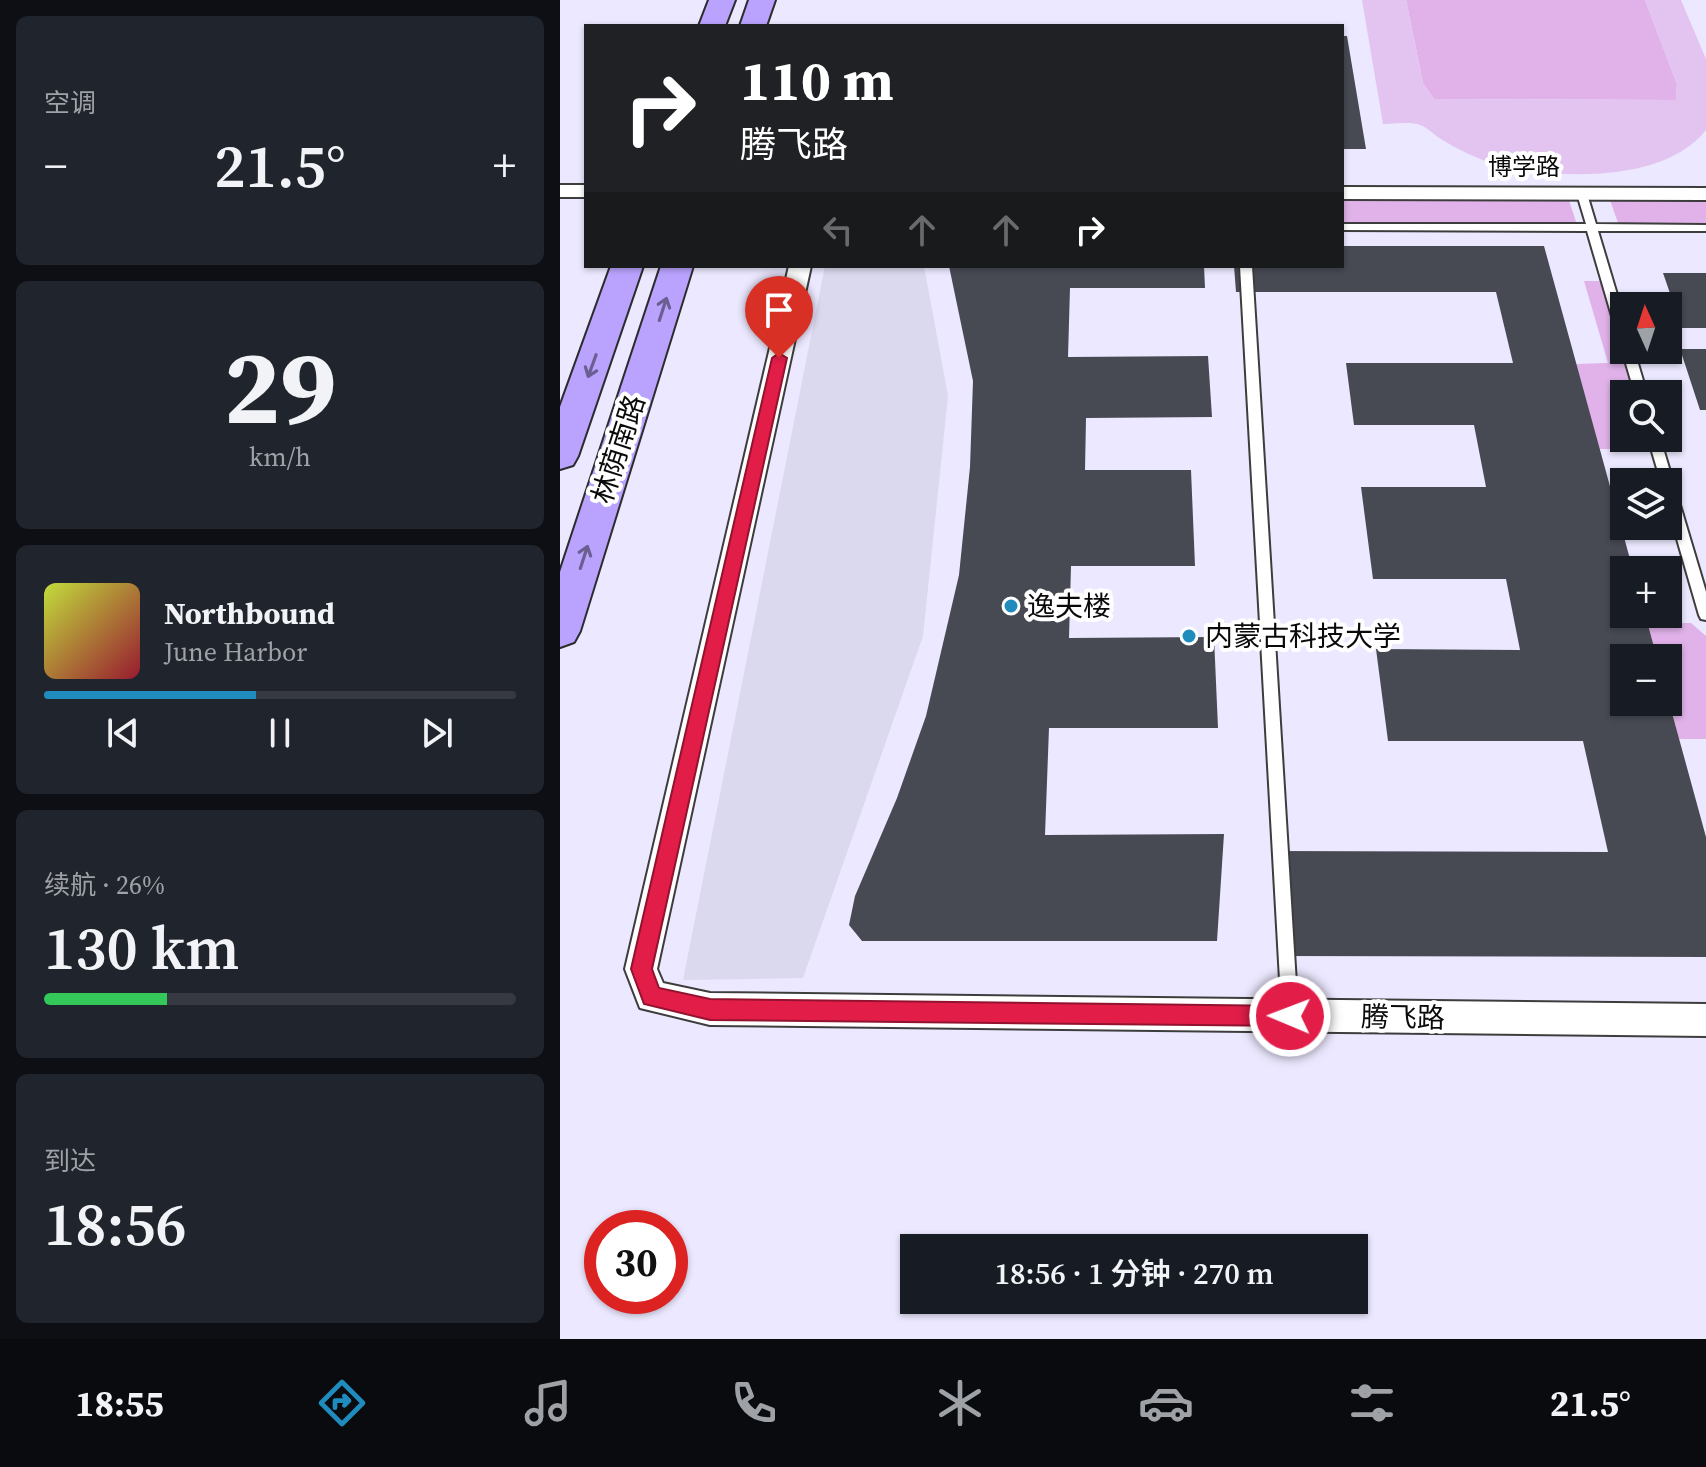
<!DOCTYPE html>
<html lang="zh">
<meta charset="utf-8">
<style>
:root{--surface:#171b24;--page:#20242c;--text:#f1f3f6;--muted:#9ea1a6;--line:#363941;--accent:#208cbd}
body{margin:0;font-family:"Source Serif 4","Noto Sans SC",serif;background:var(--page);color:var(--text);height:100vh;display:flex;flex-direction:column;font-size:30px;white-space:nowrap}
*{box-sizing:border-box;margin:0}
p{font-size:26px;color:var(--muted)}
.icon{flex:none;width:44px;height:44px;fill:none;stroke:currentColor;stroke-width:2;stroke-linecap:round;stroke-linejoin:round}
.map{position:relative;flex:1;overflow:hidden}
.details{display:flex;flex-direction:column;gap:16px;padding:16px;background:#0d0f14;width:560px}
.details>*{flex:none}
.hud{position:absolute;left:24px;top:24px;width:760px;height:244px;border-radius:0px;box-shadow:0 2px 6px #0004;background:#202124;color:#fff;overflow:hidden}
.needle{width:52px;rotate:357deg}
.controls{position:absolute;left:1050px;top:292px;display:grid;gap:16px}
.controls a{display:grid;place-items:center;width:72px;height:72px;border-radius:0px;background:var(--surface);box-shadow:0 2px 6px #0004;font-size:40px}
.speed{position:absolute;left:24px;top:1210px;display:flex;gap:16px;font-size:40px;font-weight:700;text-align:center}
.speed>*{display:grid;place-content:center;width:104px;height:104px;border-radius:50%;background:var(--surface);box-shadow:0 2px 6px #0004;line-height:1}
.speed .limit{border:12px solid #d22;background:#fff;color:#111}
.pin{position:absolute;display:grid;place-items:center;width:68px;height:68px;color:#fff;margin:-82px -34px;border-radius:50% 50% 50% 0;rotate:-45deg;box-shadow:0 0 8px #0007}
.pin .icon{rotate:45deg}
.me{position:absolute;width:88px;margin:-44px;rotate:271deg;stroke-linejoin:round;filter:drop-shadow(0 0 6px #0008)}
.turn{display:flex;align-items:center;gap:28px;height:168px;padding:0 24px;font-size:36px}
.turn .icon{width:104px;height:104px;stroke-width:2.5}
.turn b{display:block;font-size:56px;line-height:68px}
.lanes{display:flex;align-items:center;height:76px;padding:0 24px;background:#0003;justify-content:center;gap:40px;direction:ltr}
.lanes .off{opacity:.35}
.big{font-size:60px;font-weight:600;line-height:1.1}
.details .card{flex:1;display:flex;flex-direction:column;justify-content:center;gap:12px;min-width:0;padding:0 28px;border-radius:12px;background:var(--page)}
.details .dial{align-items:center;gap:0}
.dial b{font-size:104px;line-height:1}
.song{display:flex;align-items:center;gap:24px}
.cover{width:96px;height:96px;border-radius:12px;background:linear-gradient(135deg,hsl(70 70% 55%),hsl(350 70% 35%))}
.played{height:8px;border-radius:4px;background:linear-gradient(90deg,var(--accent) 45%,var(--line) 45%)}
.keys{display:flex;justify-content:space-around;direction:ltr}
.heat{display:flex;justify-content:space-between;align-items:center;font-size:44px;direction:ltr}
.charge{height:12px;border-radius:6px;background:linear-gradient(90deg,#34c759 26%,var(--line) 0)}
.trip{position:absolute;left:340px;top:1234px;width:468px;height:80px;border-radius:0px;background:var(--surface);box-shadow:0 2px 6px #0004;font-weight:600;line-height:80px;text-align:center}
.dock{display:flex;height:128px;justify-content:space-around;align-items:center;background:#090b0e;color:var(--muted)}
.dock .icon{width:56px;height:56px}
.dock .selected{color:var(--accent)}
.dock b{font-size:36px;color:var(--text)}
main{display:flex;flex:1;min-height:0}
.map>svg:first-child{display:block}
.green{fill:#e0b2e9}
.pitch{fill:#e3c4f0}
.plaza{fill:#dbd9ed}
.building{fill:#474a53}
.lines{fill:none;stroke-linecap:round;stroke-linejoin:round}
.lane-casing{stroke:#3d3d3d;stroke-width:4}
.street-casing{stroke:#3d3d3d;stroke-width:4}
.secondary-casing{stroke:#2c2c2c;stroke-width:4}
.lane{fill:#fff;fill-rule:evenodd}
.street{fill:#fff;fill-rule:evenodd}
.secondary{fill:#baa3ff;fill-rule:evenodd}
.oneway{stroke:#6b5e91}
.route{fill:#e11d48;stroke:#92132f;stroke-width:2}
.poi-dot{fill:#208cbd;stroke:#fff;stroke-width:3}
.labels{text-anchor:middle;stroke-width:8;stroke-linejoin:round;paint-order:stroke}
.far-street-label{font-size:24px;fill:#0a0a0a;stroke:#fff}
.street-label{font-size:28px;fill:#0a0a0a;stroke:#fff}
.poi-label{font-size:28px;fill:#0a0a0a;stroke:#fff;text-anchor:start}
</style>
<main>
<section class="details">
<div class="card"><p>空调</p>
<div class="heat"><a>−</a><b class="big">21.5°</b><a>+</a></div>
</div>
<div class="card dial"><b>29</b><p>km/h</p></div>
<div class="card">
<div class="song"><i class="cover"></i><div><b>Northbound</b><p>June Harbor</p></div></div>
<div class="played"></div>
<div class="keys"><svg class="icon" aria-label="previous" viewBox="0 0 24 24"><path d="M18 5L8 12l10 7zM5 5v14"/></svg><svg class="icon" aria-label="pause" viewBox="0 0 24 24"><path d="M8 5v14M16 5v14"/></svg><svg class="icon" aria-label="next" viewBox="0 0 24 24"><path d="M6 5l10 7-10 7zM19 5v14"/></svg></div>
</div>
<div class="card"><p>续航 · 26%</p><b class="big">130 km</b><div class="charge"></div></div>
<div class="card"><p>到达</p><b class="big">18:56</b></div>
</section>
<div class="map">
<svg width="1146" height="1339" viewBox="0 0 1146 1339">
<rect width="100%" height="100%" fill="#ece8ff"/>
<path class="green" d="M 846,0 L 1085,0 L 1117,84 L 1116,100 L 874,99 L 863,83 Z
M 782,200 L 1009,200 L 1016,222 L 782,222 Z
M 1050,200 L 1146,200 L 1146,224 L 1058,223 Z
M 1024,281 L 1044,281 L 1080,394 L 1064,394 L 1064,438 L 1092,438 L 1082,449 L 1039,449 L 1016,364 L 1048,363 Z
M 1087,623 L 1131,623 L 1146,636 L 1146,739 L 1119,739 L 1108,698 L 1108,658 L 1097,658 Z"/>
<path class="pitch" d="M 802,0 L 846,0 L 863,83 L 874,99 L 1116,100 L 1117,84 L 1085,0 L 1121,0 L 1146,59 L 1146,130 C 1105,183 996,180 936,164 C 917,159 897,149 881,139 C 874,135 867,127 860,125 C 851,121 833,124 823,124 Z"/>
<path class="plaza" d="M 265,266 L 364,266 L 388,396 L 363,636 L 243,978 L 123,980 Z"/>
<path class="building" d="M 782,36 L 787,36 L 806,149 L 782,149 Z
M 782,246 L 984,246 L 1073,570 L 1064,570 L 1064,614 L 1085,614 L 1097,658 L 1064,658 L 1064,702 L 1109,702 L 1146,837 L 1146,957 L 719,956 L 712,851 L 1048,852 L 1023,741 L 828,741 L 816,649 L 960,650 L 946,579 L 813,579 L 801,487 L 926,487 L 914,425 L 794,425 L 786,363 L 953,363 L 936,292 L 676,292 L 674,266 L 782,266 Z
M 389,266 L 644,266 L 645,288 L 510,288 L 508,357 L 648,356 L 652,417 L 526,418 L 525,470 L 631,470 L 635,566 L 511,566 L 509,638 L 654,637 L 658,728 L 489,728 L 485,835 L 664,834 L 657,941 L 302,941 L 289,925 L 295,896 L 337,798 L 366,716 L 399,575 L 410,467 L 413,381 Z
M 1103,273 L 1146,273 L 1146,328 L 1122,328 Z
M 1120,349 L 1146,349 L 1146,410 L 1140,410 Z"/>
<g class="lines">
<g class="lane-casing">
<path id="lane" d="M 1022,191 L 1027,194 L 1036,224 L 1146,225 L 1146,231 L 1038,231 L 1064,318 L 1064,341 L 1058,337 L 1027,231 L 782,230 L 782,224 L 1026,224 L 1017,194 Z
M 680,266 L 692,266 L 738,1016 L 736,1022 L 730,1024 L 724,1022 L 722,1016 Z
M 1064,347 L 1064,350 L 1074,350 L 1087,394 L 1075,394 L 1062,350 Z
M 1088,438 L 1100,438 L 1146,592 L 1146,620 L 1141,619 L 1139,615 L 1108,508 L 1108,482 L 1101,482 Z"/>
</g>
<g class="street-casing">
<path id="street" d="M 0,185 L 26,185 L 26,197 L 0,197 Z
M 782,187 L 1146,188 L 1146,200 L 782,199 Z
M 229,266 L 251,266 L 97,969 L 103,983 L 150,993 L 1146,1004 L 1146,1036 L 150,1025 L 80,1008 L 65,969 Z"/>
</g>
<g class="secondary-casing">
<path id="secondary" d="M 149,0 L 175,0 L 165,26 L 139,26 Z
M 189,0 L 215,0 L 206,26 L 180,26 Z
M 51,266 L 83,266 L 18,456 L 13,465 L 0,469 L 0,407 Z
M 101,266 L 133,266 L 20,631 L 14,642 L 0,647 L 0,572 Z"/>
</g>
<use href="#lane" class="lane"/>
<use href="#street" class="street"/>
<use href="#secondary" class="secondary"/>
</g>
<defs><path id="oneway-shaft" d="M-6 0H5M1.5-3L5.5 0L1.5 3" fill="none" stroke-width="1.6" stroke-linecap="round" stroke-linejoin="round" transform="scale(2)"/></defs>
<g class="oneway">
<use href="#oneway-shaft" transform="translate(103 309) rotate(-72)"/>
<use href="#oneway-shaft" transform="translate(32 366) rotate(110)"/>
<use href="#oneway-shaft" transform="translate(24 557) rotate(-72)"/>
</g>
<path class="route" d="M 219,353 L 227,358 L 92,969 L 99,988 L 150,999 L 730,1006 L 737,1009 L 740,1016 L 737,1023 L 730,1026 L 150,1020 L 84,1004 L 71,969 L 212,358 Z"/>
<g class="poi-dot">
<circle cx="451" cy="606" r="8"/>
<circle cx="629" cy="636" r="8"/>
</g>
<g class="labels">
<g class="far-street-label">
<text x="964" y="175">博学路</text>
</g>
<g class="street-label">
<text transform="translate(58 449) rotate(-72)" y="10">林荫南路</text>
<text transform="translate(843 1017) rotate(1)" y="10">腾飞路</text>
</g>
<g class="poi-label">
<text x="467" y="616">逸夫楼</text>
<text x="645" y="646">内蒙古科技大学</text>
</g>
</g>
</svg>
<div class="controls">
<a><svg class="needle" viewBox="-14 -14 28 28"><path d="M0-13l5 13h-10z" fill="#e53935"/><path d="M0 13l5-13h-10z" fill="#9ea1a6"/></svg></a>
<a><svg class="icon" aria-label="search" viewBox="0 0 24 24"><circle cx="10" cy="10" r="6"/><path d="M15 15l6 6"/></svg></a>
<a><svg class="icon" aria-label="layers" viewBox="0 0 24 24"><path d="M12 4l9 5-9 5-9-5zM3 14l9 5 9-5"/></svg></a>
<a>+</a>
<a>−</a>
</div>
<div class="speed"><div class="limit">30</div></div>
<div class="pin" style="left:219px;top:358px;background:#d93025"><svg class="icon" aria-label="arrive" viewBox="0 0 24 24"><path d="M6 21V4h12l-3 4 3 4H6"/></svg></div>
<svg class="me" style="left:730px;top:1016px" viewBox="-20 -20 40 40"><circle r="17" fill="#e11d48" stroke="#fff" stroke-width="3"/><path d="M0-11L8 9 0 5-8 9z" fill="#fff"/></svg>
<div class="trip">18:56 · 1 分钟 · 270 m</div>
<div class="hud">
<div class="turn"><svg class="icon" aria-label="right" viewBox="0 0 24 24"><path d="M7 20v-9h11M14 6l5 5-5 5"/></svg><div><b>110 m</b>腾飞路</div></div>
<div class="lanes"><svg class="icon off" aria-label="left" viewBox="0 0 24 24"><path d="M17 20v-9H6M10 6l-5 5 5 5"/></svg><svg class="icon off" aria-label="ahead" viewBox="0 0 24 24"><path d="M12 20V5M6 11l6-6 6 6"/></svg><svg class="icon off" aria-label="ahead" viewBox="0 0 24 24"><path d="M12 20V5M6 11l6-6 6 6"/></svg><svg class="icon" aria-label="right" viewBox="0 0 24 24"><path d="M7 20v-9h11M14 6l5 5-5 5"/></svg></div>
</div>
</div>
</main>
<nav class="dock">
<b>18:55</b>
<svg class="icon selected" aria-label="directions" viewBox="0 0 24 24"><path d="M12 3l9 9-9 9-9-9zM9 14v-3h6M13 9l2 2-2 2"/></svg>
<svg class="icon" aria-label="music" viewBox="0 0 24 24"><path d="M9 18V5l10-2v13"/><circle cx="6" cy="18" r="3"/><circle cx="16" cy="16" r="3"/></svg>
<svg class="icon" aria-label="phone" viewBox="0 0 24 24"><path d="M5 4h4l2 5-3 2q2 4 5 5l2-3 5 2v4C11 20 4 13 5 4z"/></svg>
<svg class="icon" aria-label="climate" viewBox="0 0 24 24"><path d="M12 3v18M4 7l16 10M4 17L20 7"/></svg>
<svg class="icon" aria-label="car" viewBox="0 0 24 24"><path d="M5 17H2v-5l4-1 3-4h7l3 4 3 1v5h-3M9 17h6M6 11h13"/><circle cx="7" cy="17" r="2"/><circle cx="17" cy="17" r="2"/></svg>
<svg class="icon" aria-label="filters" viewBox="0 0 24 24"><path d="M4 7h16M4 17h16"/><circle cx="9" cy="7" r="2"/><circle cx="15" cy="17" r="2"/></svg>
<b>21.5°</b>
</nav>
